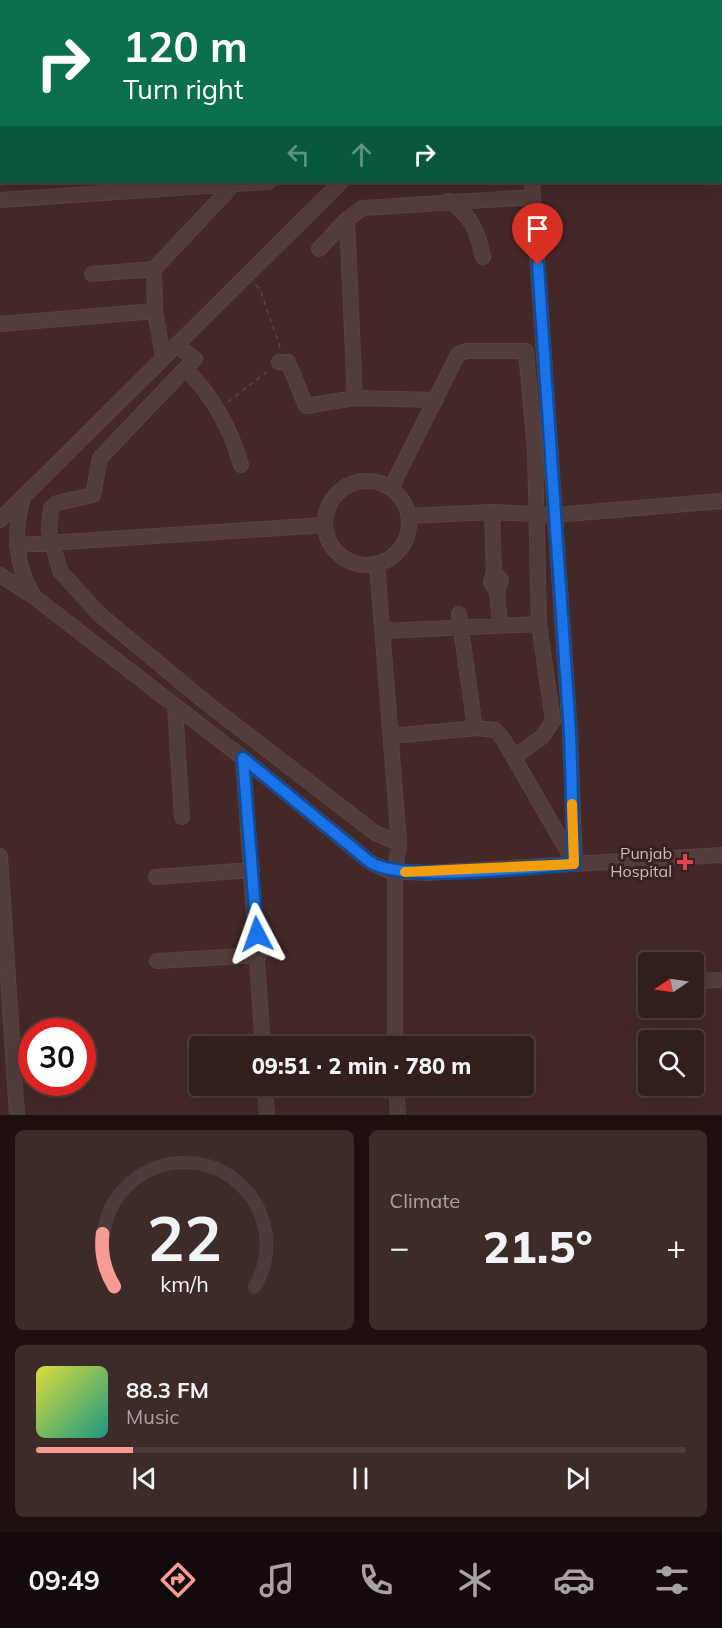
<!DOCTYPE html>
<meta charset="utf-8">
<style>
:root{--surface:#321e1d;--page:#3d2b2a;--text:#f1f3f6;--muted:#a8a2a4;--line:#4d3c3b;--accent:#f79b93}
body{margin:0;font-family:Mulish,sans-serif;background:var(--page);color:var(--text);height:100vh;display:flex;flex-direction:column;font-size:22px;white-space:nowrap}
*{box-sizing:border-box;margin:0}
p{font-size:20px;color:var(--muted)}
.icon{flex:none;width:33px;height:33px;fill:none;stroke:currentColor;stroke-width:2;stroke-linecap:round;stroke-linejoin:round}
.map{position:relative;height:1115px;overflow:hidden}
.side{display:flex;flex-direction:column;gap:15px;padding:15px;background:#1c1010;flex:1}
.side>*{flex:none}
.hud{position:absolute;left:0px;top:0px;width:723px;height:183px;box-shadow:0 6px 24px #0002,0 0 0 2px var(--line);background:#0b6e4f;color:#fff;overflow:hidden}
.needle{width:39px;rotate:257deg}
.buttons{position:absolute;left:638px;top:952px;display:grid;gap:12px}
.buttons a{display:grid;place-items:center;width:66px;height:66px;border-radius:6px;background:var(--surface);box-shadow:0 6px 24px #0002,0 0 0 2px var(--line);font-size:30px}
.speed{position:absolute;left:18px;top:1018px;display:flex;gap:12px;font-size:30px;font-weight:700;text-align:center}
.speed>*{display:grid;place-content:center;width:78px;height:78px;border-radius:50%;background:var(--surface);box-shadow:0 6px 24px #0002,0 0 0 2px var(--line);line-height:1}
.speed .limit{border:9px solid #d22;background:#fff;color:#111}
.pin{position:absolute;display:grid;place-items:center;width:51px;height:51px;color:#fff;margin:-62px -26px;border-radius:50% 50% 50% 0;rotate:-45deg;box-shadow:0 0 6px #0007}
.pin .icon{rotate:45deg}
.me{position:absolute;width:66px;margin:-33px;rotate:356deg;stroke-linejoin:round;filter:drop-shadow(0 0 4px #0008)}
.turn{display:flex;align-items:center;gap:21px;height:126px;padding:0 24px;font-size:27px}
.turn .icon{width:78px;height:78px;stroke-width:2.5}
.turn b{display:block;font-size:42px;line-height:51px}
.lanes{display:flex;align-items:center;height:57px;padding:0 24px;background:#0003;justify-content:center;gap:30px;direction:ltr}
.lanes .off{opacity:.35}
.big{font-size:45px;font-weight:800;line-height:1.1}
.side .tile{flex:1;display:flex;flex-direction:column;justify-content:center;gap:9px;min-width:0;padding:0 21px;border-radius:9px;background:var(--page)}
.side .dial{align-items:center;gap:0}
.dial svg{height:156px;overflow:visible;fill:none;stroke:var(--line);stroke-width:7;stroke-linecap:round;text-anchor:middle}
.dial text{fill:var(--text);stroke:none}
.song{display:flex;align-items:center;gap:18px}
.cover{width:72px;height:72px;border-radius:9px;background:linear-gradient(135deg,hsl(60 70% 55%),hsl(170 70% 35%))}
.played{height:6px;border-radius:3px;background:linear-gradient(90deg,var(--accent) 15%,var(--line) 15%)}
.keys{display:flex;justify-content:space-around;direction:ltr}
.heat{display:flex;justify-content:space-between;align-items:center;font-size:33px;direction:ltr}
.side .tiles{flex:1;display:grid;gap:15px;grid-template-columns:1fr 1fr}
.tile:last-child{grid-column:span 2}
.trip{position:absolute;left:189px;top:1036px;width:345px;height:60px;border-radius:6px;background:var(--surface);box-shadow:0 6px 24px #0002,0 0 0 2px var(--line);font-weight:800;line-height:60px;text-align:center}
.menu{display:flex;height:96px;justify-content:space-around;align-items:center;background:#140c0c;color:var(--muted)}
.menu .icon{width:42px;height:42px}
.menu .selected{color:var(--accent)}
.menu b{font-size:27px;color:var(--text)}
.map>svg:first-child{display:block}
.lines{fill:none;stroke-linecap:round;stroke-linejoin:round}
.minor-casing{stroke:#594443;stroke-width:16}
.highway-casing{stroke:#5a4543;stroke-width:24}
.path{stroke:#5b434e;stroke-width:1.5;stroke-dasharray:4.5 4.5;stroke-linecap:butt}
.minor{stroke:#533d3c;stroke-width:14}
.highway{stroke:#597678;stroke-width:21}
.route-casing{stroke:#114b97;stroke-width:15}
.route{stroke:#1a73e8;stroke-width:10}
.slow{stroke:#f59e0b;stroke-width:10}
.health-dot{fill:#e0444e;stroke:#382120;stroke-width:2}
.labels{text-anchor:middle;stroke-width:6;stroke-linejoin:round;paint-order:stroke}
.poi-label{font-size:16px;fill:#ccbbb9;stroke:#382120;text-anchor:end}
</style>
<div class="map">
<svg width="722" height="1115" viewBox="0 0 722 1115">
<rect width="100%" height="100%" fill="#432827"/>
<g class="lines">
<g class="minor-casing">
<path id="minor" d="M 30,0 L 30,2
M 90,0 L 90,2
M 335,0 L 335,2
M 448,0 L 449,2
M 520,0 L 520,2
M 0,52 L 2,52
M 532,182 L 570,733 L 575,864
M 0,200 L 268,182
M 449,201 C 471,214 478,233 483,257
M 347,219 L 355,398
M 319,249 L 347,219 L 363,208 L 533,197
M 92,274 L 154,269
M 0,324 L 155,311
M 176,345 L 195,359 L 185,369 C 212,394 231,429 241,465
M 163,357 L 155,311 L 154,269 L 234,184
M 279,362 L 288,362 L 306,406 L 355,398 L 436,400
M 185,369 L 100,458 L 93,495 L 57,503 L 51,508 L 49,531 L 60,571 L 99,614 L 204,701 L 375,833 L 399,843
M325 523a42 42 0 1 1 84 0a42 42 0 1 1-84 0Z
M 391,488 L 458,354 L 466,351 L 526,351 L 535,451 L 539,624 L 553,721 L 542,737 L 514,757
M 23,498 C 13,533 15,564 33,595
M 492,512 L 494,573 L 491,582 L 497,591
M 409,516 L 492,512 L 554,515 L 722,501
M 0,520 L 341,182
M 17,545 L 325,525
M 377,564 L 399,843 L 395,872 L 395,1047
M 494,573 L 501,580 L 497,591 L 500,625
M 0,575 L 33,596 L 243,758 L 370,862 L 389,871 L 427,873 L 722,855
M 459,614 L 475,728
M 383,631 L 539,624
M 175,706 L 182,817
M 391,736 L 477,728 L 495,730 L 503,739 L 574,862
M 243,758 L 263,1047
M 0,856 L 17,1115
M 156,877 L 252,870
M 157,961 L 259,955
M 693,981 L 722,980
M 265,1086 L 267,1115
M 396,1086 L 398,1115"/>
</g>
<g class="highway-casing">
<path id="highway" d="M 716,0 L 716,2
M 722,72 L 722,77"/>
</g>
<path class="path" d="M 256,285 L 260,289 L 281,350
M 228,402 L 269,370"/>
<use href="#minor" class="minor"/>
<use href="#highway" class="highway"/>
</g>
<g class="lines">
<g class="route-casing">
<path id="route" d="M 257,934 L 243,758 L 370,862 C 402,883 531,867 574,864 L 570,733 L 538,265"/>
</g>
<use href="#route" class="route"/>
<path class="slow" d="M 405,872 L 574,864 L 572,804"/>
</g>
<path class="health-dot" d="M682 853h6v6h6v6h-6v6h-6v-6h-6v-6h6z"/>
<g class="labels">
<g class="poi-label">
<text x="672" y="859">Punjab<tspan x="672" dy="18">Hospital</tspan></text>
</g>
</g>
</svg>
<div class="buttons">
<a><svg class="needle" viewBox="-14 -14 28 28"><path d="M0-13l5 13h-10z" fill="#e53935"/><path d="M0 13l5-13h-10z" fill="#a8a2a4"/></svg></a>
<a><svg class="icon" aria-label="search" viewBox="0 0 24 24"><circle cx="10" cy="10" r="6"/><path d="M15 15l6 6"/></svg></a>
</div>
<div class="speed"><div class="limit">30</div></div>
<div class="pin" style="left:538px;top:265px;background:#d93025"><svg class="icon" aria-label="arrive" viewBox="0 0 24 24"><path d="M6 21V4h12l-3 4 3 4H6"/></svg></div>
<svg class="me" style="left:257px;top:934px" viewBox="-20 -20 40 40"><path d="M0-17L14 15 0 8-14 15z" fill="#1a73e8" stroke="#fff" stroke-width="4"/></svg>
<div class="trip">09:51 · 2 min · 780 m</div>
<div class="hud">
<div class="turn"><svg class="icon" aria-label="right" viewBox="0 0 24 24"><path d="M7 20v-9h11M14 6l5 5-5 5"/></svg><div><b>120 m</b>Turn right</div></div>
<div class="lanes"><svg class="icon off" aria-label="left" viewBox="0 0 24 24"><path d="M17 20v-9H6M10 6l-5 5 5 5"/></svg><svg class="icon off" aria-label="ahead" viewBox="0 0 24 24"><path d="M12 20V5M6 11l6-6 6 6"/></svg><svg class="icon" aria-label="right" viewBox="0 0 24 24"><path d="M7 20v-9h11M14 6l5 5-5 5"/></svg></div>
</div>
</div>
<section class="side">
<div class="tiles">
<div class="tile dial"><svg viewBox="0 0 100 80">
<path d="M14 69A42 42 0 1 1 86 69"/>
<path d="M14 69A42 42 0 0 1 8 42" stroke="#f79b93"/>
<text x="50" y="56" font-size="32" font-weight="700">22</text>
<text x="50" y="72" font-size="11">km/h</text>
</svg></div>
<div class="tile"><p>Climate</p>
<div class="heat"><a>−</a><b class="big">21.5°</b><a>+</a></div>
</div>
<div class="tile">
<div class="song"><i class="cover"></i><div><b>88.3 FM</b><p>Music</p></div></div>
<div class="played"></div>
<div class="keys"><svg class="icon" aria-label="previous" viewBox="0 0 24 24"><path d="M18 5L8 12l10 7zM5 5v14"/></svg><svg class="icon" aria-label="pause" viewBox="0 0 24 24"><path d="M8 5v14M16 5v14"/></svg><svg class="icon" aria-label="next" viewBox="0 0 24 24"><path d="M6 5l10 7-10 7zM19 5v14"/></svg></div>
</div>
</div>
</section>
<nav class="menu">
<b>09:49</b>
<svg class="icon selected" aria-label="directions" viewBox="0 0 24 24"><path d="M12 3l9 9-9 9-9-9zM9 14v-3h6M13 9l2 2-2 2"/></svg>
<svg class="icon" aria-label="music" viewBox="0 0 24 24"><path d="M9 18V5l10-2v13"/><circle cx="6" cy="18" r="3"/><circle cx="16" cy="16" r="3"/></svg>
<svg class="icon" aria-label="phone" viewBox="0 0 24 24"><path d="M5 4h4l2 5-3 2q2 4 5 5l2-3 5 2v4C11 20 4 13 5 4z"/></svg>
<svg class="icon" aria-label="climate" viewBox="0 0 24 24"><path d="M12 3v18M4 7l16 10M4 17L20 7"/></svg>
<svg class="icon" aria-label="car" viewBox="0 0 24 24"><path d="M5 17H2v-5l4-1 3-4h7l3 4 3 1v5h-3M9 17h6M6 11h13"/><circle cx="7" cy="17" r="2"/><circle cx="17" cy="17" r="2"/></svg>
<svg class="icon" aria-label="filters" viewBox="0 0 24 24"><path d="M4 7h16M4 17h16"/><circle cx="9" cy="7" r="2"/><circle cx="15" cy="17" r="2"/></svg>
</nav>
